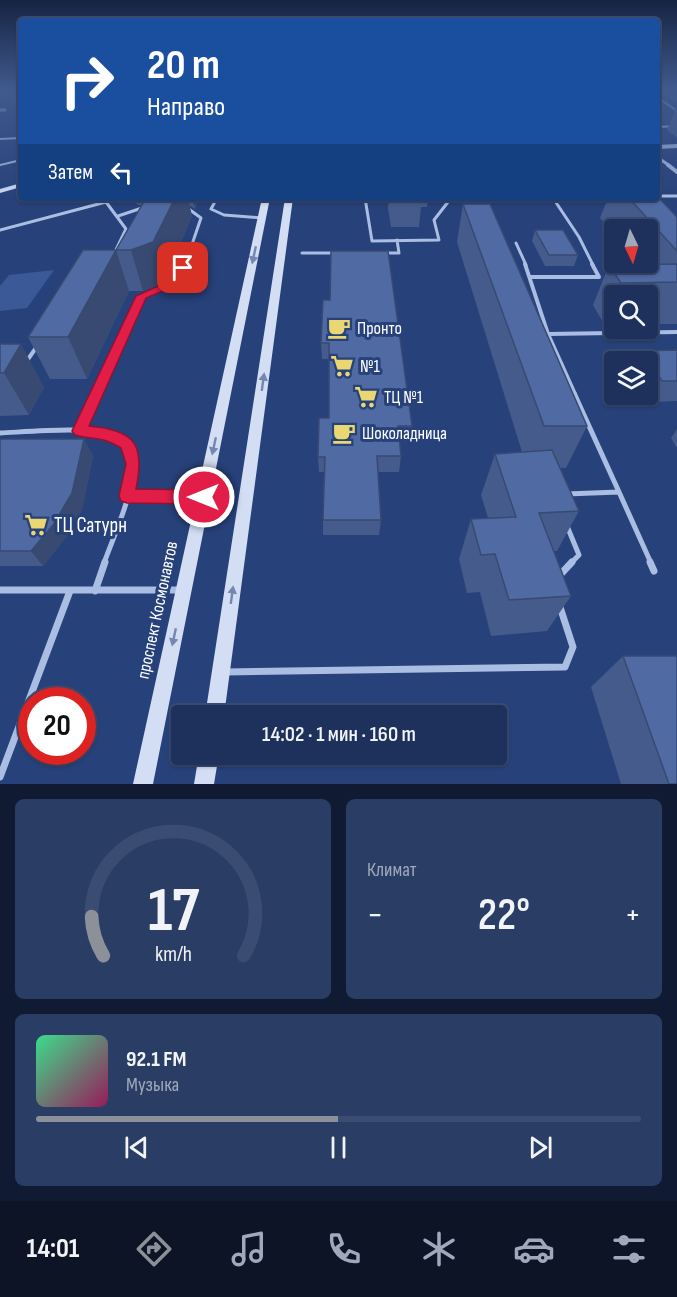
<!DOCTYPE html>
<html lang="ru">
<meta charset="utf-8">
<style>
:root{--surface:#1d315c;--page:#2a3d65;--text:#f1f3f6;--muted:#a0a9bb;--line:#3b4c72;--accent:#8c9099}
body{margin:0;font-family:"Sofia Sans Condensed",sans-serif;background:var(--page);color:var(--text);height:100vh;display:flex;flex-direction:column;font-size:22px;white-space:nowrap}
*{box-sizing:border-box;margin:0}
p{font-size:20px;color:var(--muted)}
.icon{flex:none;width:33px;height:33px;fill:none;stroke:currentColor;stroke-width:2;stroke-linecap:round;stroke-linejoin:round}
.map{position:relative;height:784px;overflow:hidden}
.sheet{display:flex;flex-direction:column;gap:15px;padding:15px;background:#101b33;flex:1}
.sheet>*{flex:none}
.hud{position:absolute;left:18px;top:18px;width:642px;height:183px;border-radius:6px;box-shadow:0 2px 4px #0004,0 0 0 2px var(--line);background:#1a4fa0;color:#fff;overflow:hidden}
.needle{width:39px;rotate:175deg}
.fabs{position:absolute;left:604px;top:219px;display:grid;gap:12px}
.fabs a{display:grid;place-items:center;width:54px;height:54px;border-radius:6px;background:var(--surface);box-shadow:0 2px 4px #0004,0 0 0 2px var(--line);font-size:30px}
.speed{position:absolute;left:18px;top:687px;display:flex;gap:12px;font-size:30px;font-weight:700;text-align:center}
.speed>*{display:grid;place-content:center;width:78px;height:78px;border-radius:50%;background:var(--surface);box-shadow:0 2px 4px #0004,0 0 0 2px var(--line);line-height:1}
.speed .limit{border:9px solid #d22;background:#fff;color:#111}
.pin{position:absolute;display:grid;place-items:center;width:51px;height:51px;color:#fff;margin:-26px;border-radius:12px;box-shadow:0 3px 9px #0006}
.me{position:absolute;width:66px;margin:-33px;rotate:270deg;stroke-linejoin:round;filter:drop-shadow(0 0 4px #0008)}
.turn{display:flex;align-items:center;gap:21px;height:126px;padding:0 30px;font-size:27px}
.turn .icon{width:78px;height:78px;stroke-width:2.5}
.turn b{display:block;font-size:42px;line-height:51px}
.then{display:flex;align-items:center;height:57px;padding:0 30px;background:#0003;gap:12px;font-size:22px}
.big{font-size:45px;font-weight:600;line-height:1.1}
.sheet .tile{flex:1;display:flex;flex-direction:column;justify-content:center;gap:9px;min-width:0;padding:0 21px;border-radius:9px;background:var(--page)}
.sheet .dial{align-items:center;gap:0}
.dial svg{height:156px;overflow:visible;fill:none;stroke:var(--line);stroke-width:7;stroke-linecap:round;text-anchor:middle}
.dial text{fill:var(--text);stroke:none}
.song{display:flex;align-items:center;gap:18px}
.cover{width:72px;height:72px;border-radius:9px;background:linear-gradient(135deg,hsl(150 70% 55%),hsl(330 70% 35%))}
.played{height:6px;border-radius:3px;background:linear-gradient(90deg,var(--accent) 50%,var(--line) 50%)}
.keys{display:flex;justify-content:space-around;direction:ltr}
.heat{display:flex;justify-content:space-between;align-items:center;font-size:33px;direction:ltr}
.sheet .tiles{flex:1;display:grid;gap:15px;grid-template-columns:1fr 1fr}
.tile:last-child{grid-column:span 2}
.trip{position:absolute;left:171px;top:705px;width:336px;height:60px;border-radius:6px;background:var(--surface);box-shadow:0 2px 4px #0004,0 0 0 2px var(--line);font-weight:600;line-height:60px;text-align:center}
.tab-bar{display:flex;height:96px;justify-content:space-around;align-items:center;background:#0c1425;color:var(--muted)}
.tab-bar .icon{width:42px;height:42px}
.tab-bar .active{color:var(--accent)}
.tab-bar b{font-size:27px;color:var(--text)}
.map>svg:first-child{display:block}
.green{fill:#3b5997}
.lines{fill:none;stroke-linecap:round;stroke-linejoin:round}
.service-far4{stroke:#aabde3;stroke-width:2}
.service-far3{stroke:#aabde3;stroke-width:3}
.service-far2{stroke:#aabde3;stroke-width:4}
.service-far1{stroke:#aabde3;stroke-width:5}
.service{stroke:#aabde3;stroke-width:7}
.minor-far1{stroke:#aabde3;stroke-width:3}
.minor{stroke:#aabde3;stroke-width:4}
.tertiary{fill:#aabde3;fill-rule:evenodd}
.secondary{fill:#d3ddf4;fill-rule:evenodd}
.wall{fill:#455b8c}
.shaded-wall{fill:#384a72}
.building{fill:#506aa3;stroke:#384a72;stroke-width:1.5}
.oneway{fill:#7487b1}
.route{fill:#e11d48;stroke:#92132f;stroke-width:1.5}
.labels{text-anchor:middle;stroke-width:6;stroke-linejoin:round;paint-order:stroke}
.poi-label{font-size:18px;fill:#fff;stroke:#27417a;text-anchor:start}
.street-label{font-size:18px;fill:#fff;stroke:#27417a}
.near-poi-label{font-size:21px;fill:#fff;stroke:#27417a;text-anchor:start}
</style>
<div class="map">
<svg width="677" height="784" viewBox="0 0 677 784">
<rect width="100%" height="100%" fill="#27417a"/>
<path class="green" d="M 54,270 L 27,308 L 0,311 L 0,286 L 9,275 Z"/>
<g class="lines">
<path class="service-far4" d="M 657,97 L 677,111
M 657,127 L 677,126
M 0,139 L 21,138
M 0,165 L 21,160"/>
<path class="service-far3" d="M 657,196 L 677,196
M 217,198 L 211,209 L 224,215 L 262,218
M 365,198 L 372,241 L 439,240 L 434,220 L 448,202 L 457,198
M 553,198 L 579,237 L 593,265
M 118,216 L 142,208
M 0,230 L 106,202 L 126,229 L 114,254
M 516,243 L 526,265
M 302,253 L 334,253
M 384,253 L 399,253 L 397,240
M 185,265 L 201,218 L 186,207"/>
<path class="service-far2" d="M 525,264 L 548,334 L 575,394
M 531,277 L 599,277 L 592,264
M 548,334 L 677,332
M 26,362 L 38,345
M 97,394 L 141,296 L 179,281 L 186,264"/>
<path class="service-far1" d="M 80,431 L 97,393
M 0,433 C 25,432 91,426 111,435 C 123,439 134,452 134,466 C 131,499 115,533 104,563
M 619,492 L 651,563
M 566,494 L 619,492 L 574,393
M 127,496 L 202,497
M 567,526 L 579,555 L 571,563"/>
<path class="service" d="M 650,562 L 654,571
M 559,576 L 572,562
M 0,590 L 180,590
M 95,591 L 105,562
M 226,672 L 565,667 L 573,647 L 560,607
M 0,777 L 70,591"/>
<path class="minor-far1" d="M 0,110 L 5,110
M 657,157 L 670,166"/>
<path class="minor" d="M 668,165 L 677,172"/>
<path class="tertiary" d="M 677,144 L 677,148 L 657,149 L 657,145 Z"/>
<path class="secondary" d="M 21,183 L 21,187 L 0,193 L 0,189 Z
M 262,198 L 270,198 L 153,784 L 133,784 Z
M 285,198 L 293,198 L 224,716 L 205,716 Z
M 199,754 L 219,754 L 214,784 L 194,784 Z"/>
</g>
<path class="wall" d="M 0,90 L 21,90 L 21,105 L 16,106 L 10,94 L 0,95 Z
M 657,90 L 677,90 L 677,103 L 657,91 Z
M 677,105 L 677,138 L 667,130 Z
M 131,198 L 199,198 L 195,209 L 189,205 L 192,216 L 164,283 L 143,291 L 129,291 L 116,250 L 142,205 L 138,205 Z
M 389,198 L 428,198 L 427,207 L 421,207 L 419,227 L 391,227 L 388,208 Z
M 608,198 L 657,198 L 677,217 L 677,324 L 648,324 L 648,296 L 615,296 L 615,324 L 604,324 L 593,305 L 609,265 L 636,264 L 634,262 L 648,262 L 648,230 L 615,230 L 615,237 L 600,218 Z
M 463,204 L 587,426 L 566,468 L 560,468 L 579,511 L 557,551 L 554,551 L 571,596 L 547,631 L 491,636 L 480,592 L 467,593 L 459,559 L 471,519 L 488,518 L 481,495 L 495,454 L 522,452 L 457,242 Z
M 535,230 L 578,255 L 574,266 L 545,266 L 532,241 Z
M 116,250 L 129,291 L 87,379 L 50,379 L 28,337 Z
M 323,300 L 412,426 L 409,442 L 400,442 L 401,456 L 399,472 L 378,472 L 381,520 L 379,535 L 323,535 L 323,520 L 324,472 L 319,472 L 318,457 L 329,418 L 329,359 L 322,359 L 321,343 Z
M 0,344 L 44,387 L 29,415 L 0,416 Z
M 677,350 L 677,401 L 650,402 L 645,394 L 648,394 L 648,362 L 637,362 L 642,351 Z
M 677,429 L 677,448 L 671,438 Z
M 0,439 L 84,439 L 93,456 L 82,510 L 63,541 L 43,566 L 0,566 Z
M 623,656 L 677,784 L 621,784 L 591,687 Z"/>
<path class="shaded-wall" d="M 0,90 L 9,90 L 10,94 L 0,95 Z
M 10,90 L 21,90 L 21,105 L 16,106 Z
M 175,198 L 188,198 L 192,216 L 164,283 L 143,291 L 131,250 Z
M 192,198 L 199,198 L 195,209 Z
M 116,250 L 129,291 L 87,379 L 68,337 Z
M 21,344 L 44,387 L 29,415 L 4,373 Z
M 84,439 L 93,456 L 82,510 L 63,541 L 43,566 L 31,551 Z"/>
<path class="building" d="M 657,196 L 677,217 L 677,251 L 629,198 L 657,198 Z
M 146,198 L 175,198 L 153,242 L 131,250 L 116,250 Z
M 463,204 L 490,204 L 587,426 L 544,426 Z
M 535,230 L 563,230 L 578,255 L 549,255 Z
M 83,250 L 116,250 L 68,337 L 28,337 Z
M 331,251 L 388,251 L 412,426 L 398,426 L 401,456 L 377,456 L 381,520 L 323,520 L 325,457 L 318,457 L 319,418 L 329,418 L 329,343 L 321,343 L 323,300 L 330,300 Z
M 677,264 L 677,282 L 621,283 L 609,265 Z
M 0,344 L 21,344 L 4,373 L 0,373 Z
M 677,350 L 677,381 L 662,381 L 642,351 Z
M 0,439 L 84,439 L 72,493 L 53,525 L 31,551 L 0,551 Z
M 552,450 L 579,511 L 539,513 L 571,596 L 509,600 L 495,554 L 481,555 L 471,519 L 516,517 L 495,454 Z
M 623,656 L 677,656 L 677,784 L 669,784 Z"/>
<defs><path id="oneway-solid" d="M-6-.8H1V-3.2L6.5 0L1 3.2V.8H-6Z" transform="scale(1.5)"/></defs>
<g class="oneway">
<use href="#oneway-solid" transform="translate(254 255) rotate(102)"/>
<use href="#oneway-solid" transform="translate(263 382) rotate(-82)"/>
<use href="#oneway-solid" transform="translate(214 446) rotate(102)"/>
<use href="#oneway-solid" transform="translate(232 595) rotate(-82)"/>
<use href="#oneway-solid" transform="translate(174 637) rotate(102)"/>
</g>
<linearGradient id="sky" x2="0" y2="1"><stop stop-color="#152443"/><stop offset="0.45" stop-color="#415a8d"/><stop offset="1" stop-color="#415a8d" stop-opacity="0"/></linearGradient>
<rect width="677" height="200" fill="url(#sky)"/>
<path class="route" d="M 183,265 L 189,268 L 182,283 L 146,298 L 89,426 C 136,430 145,445 136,489 L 204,490 L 209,492 L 212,497 L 209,502 L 204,504 L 127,503 L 121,501 L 119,496 L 126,464 L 121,448 C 100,435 95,441 75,435 L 72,431 L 136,296 L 174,279 L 178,268 Z"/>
<defs>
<g id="cafe-bare" transform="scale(1.8)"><path d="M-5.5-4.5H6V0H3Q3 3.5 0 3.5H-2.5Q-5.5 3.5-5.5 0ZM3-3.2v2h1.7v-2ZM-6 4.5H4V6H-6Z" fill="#ebd771" stroke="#27417a" stroke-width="2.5" paint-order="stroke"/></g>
<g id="supermarket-bare" transform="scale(1.8)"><path d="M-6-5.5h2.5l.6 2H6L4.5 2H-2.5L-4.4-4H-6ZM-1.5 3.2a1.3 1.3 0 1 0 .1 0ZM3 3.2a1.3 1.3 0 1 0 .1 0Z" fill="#ebd771" stroke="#27417a" stroke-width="2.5" paint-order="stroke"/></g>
</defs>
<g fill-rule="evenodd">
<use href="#cafe-bare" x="339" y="328"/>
<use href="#supermarket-bare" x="342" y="366"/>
<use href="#supermarket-bare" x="366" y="397"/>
<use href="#cafe-bare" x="344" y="433"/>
<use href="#supermarket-bare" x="36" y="525"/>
</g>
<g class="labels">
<g class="poi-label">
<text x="357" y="334">Пронто</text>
<text x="360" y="372">№1</text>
<text x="384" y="403">ТЦ №1</text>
<text x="362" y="439">Шоколадница</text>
</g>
<g class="street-label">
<text transform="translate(157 610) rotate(-78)" y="6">проспект Космонавтов</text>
</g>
<g class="near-poi-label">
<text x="54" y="532">ТЦ Сатурн</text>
</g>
</g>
</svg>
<div class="fabs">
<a><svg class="needle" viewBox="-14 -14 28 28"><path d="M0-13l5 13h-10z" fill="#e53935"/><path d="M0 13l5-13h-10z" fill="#a0a9bb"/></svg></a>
<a><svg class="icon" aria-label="search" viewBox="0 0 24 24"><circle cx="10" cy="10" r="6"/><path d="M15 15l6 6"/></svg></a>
<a><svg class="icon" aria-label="layers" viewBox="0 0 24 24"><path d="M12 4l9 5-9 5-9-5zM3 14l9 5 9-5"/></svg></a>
</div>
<div class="speed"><div class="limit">20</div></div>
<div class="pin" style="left:183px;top:268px;background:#d93025"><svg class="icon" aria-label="arrive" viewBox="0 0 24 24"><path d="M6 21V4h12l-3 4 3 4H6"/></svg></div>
<svg class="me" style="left:204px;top:497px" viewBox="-20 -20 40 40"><circle r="17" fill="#e11d48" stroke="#fff" stroke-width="3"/><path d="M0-11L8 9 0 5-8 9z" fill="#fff"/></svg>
<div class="trip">14:02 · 1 мин · 160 m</div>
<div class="hud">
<div class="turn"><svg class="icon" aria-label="right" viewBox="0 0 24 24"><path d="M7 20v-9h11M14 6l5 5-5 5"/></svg><div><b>20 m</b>Направо</div></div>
<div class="then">Затем<svg class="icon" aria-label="left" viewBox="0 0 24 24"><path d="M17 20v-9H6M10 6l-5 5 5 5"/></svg></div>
</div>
</div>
<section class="sheet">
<div class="tiles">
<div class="tile dial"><svg viewBox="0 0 100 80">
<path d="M14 69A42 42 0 1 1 86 69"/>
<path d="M14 69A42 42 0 0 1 8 49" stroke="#8c9099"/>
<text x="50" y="56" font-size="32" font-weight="700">17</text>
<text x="50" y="72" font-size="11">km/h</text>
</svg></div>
<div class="tile"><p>Климат</p>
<div class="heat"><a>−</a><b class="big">22°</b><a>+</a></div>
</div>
<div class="tile">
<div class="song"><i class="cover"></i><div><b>92.1 FM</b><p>Музыка</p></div></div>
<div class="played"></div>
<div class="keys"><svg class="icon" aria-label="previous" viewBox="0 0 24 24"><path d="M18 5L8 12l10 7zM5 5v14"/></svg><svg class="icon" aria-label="pause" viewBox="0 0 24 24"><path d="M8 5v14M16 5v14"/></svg><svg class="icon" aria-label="next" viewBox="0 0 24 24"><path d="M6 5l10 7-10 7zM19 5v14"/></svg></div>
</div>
</div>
</section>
<nav class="tab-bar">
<b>14:01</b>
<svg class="icon active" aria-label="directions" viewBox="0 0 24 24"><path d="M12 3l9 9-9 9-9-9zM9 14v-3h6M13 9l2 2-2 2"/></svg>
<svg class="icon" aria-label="music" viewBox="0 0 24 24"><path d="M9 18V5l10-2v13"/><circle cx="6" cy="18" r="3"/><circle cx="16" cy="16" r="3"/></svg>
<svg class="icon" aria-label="phone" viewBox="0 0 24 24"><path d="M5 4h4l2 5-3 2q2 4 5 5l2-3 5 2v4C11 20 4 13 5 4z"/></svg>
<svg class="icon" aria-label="climate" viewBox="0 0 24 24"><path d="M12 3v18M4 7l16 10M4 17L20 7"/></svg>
<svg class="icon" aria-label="car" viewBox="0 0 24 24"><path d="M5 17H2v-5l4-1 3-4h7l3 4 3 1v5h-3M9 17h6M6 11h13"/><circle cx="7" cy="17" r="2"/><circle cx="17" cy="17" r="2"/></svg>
<svg class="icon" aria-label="filters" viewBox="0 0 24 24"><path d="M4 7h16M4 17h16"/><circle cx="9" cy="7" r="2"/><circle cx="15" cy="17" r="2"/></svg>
</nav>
